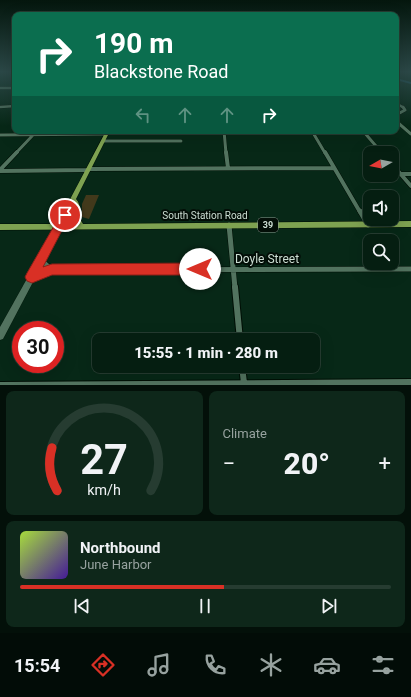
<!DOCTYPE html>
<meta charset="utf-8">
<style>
:root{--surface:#051e11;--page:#0e271a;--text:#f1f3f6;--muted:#97a29f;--line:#263c31;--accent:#d93025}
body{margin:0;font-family:Roboto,sans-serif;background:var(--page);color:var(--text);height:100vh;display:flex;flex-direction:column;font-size:15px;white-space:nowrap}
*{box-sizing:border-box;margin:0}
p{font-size:13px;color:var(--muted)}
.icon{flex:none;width:22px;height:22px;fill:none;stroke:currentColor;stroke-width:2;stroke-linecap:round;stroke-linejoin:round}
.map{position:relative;height:385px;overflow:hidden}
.details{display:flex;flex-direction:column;gap:6px;padding:6px;background:#031009;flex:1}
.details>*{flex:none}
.banner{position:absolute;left:12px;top:12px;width:387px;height:122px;border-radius:8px;box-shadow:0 4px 16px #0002,0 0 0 1px var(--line);background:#0b6e4f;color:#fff;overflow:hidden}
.needle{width:26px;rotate:261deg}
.buttons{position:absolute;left:363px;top:146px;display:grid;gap:8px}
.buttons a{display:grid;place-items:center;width:36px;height:36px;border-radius:8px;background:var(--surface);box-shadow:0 4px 16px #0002,0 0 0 1px var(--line);font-size:20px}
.speed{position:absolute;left:12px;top:321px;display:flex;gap:8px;font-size:20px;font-weight:700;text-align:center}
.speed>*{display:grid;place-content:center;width:52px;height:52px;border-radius:50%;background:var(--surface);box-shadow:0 4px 16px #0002,0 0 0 1px var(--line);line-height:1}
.speed .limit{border:6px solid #d22;background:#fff;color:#111}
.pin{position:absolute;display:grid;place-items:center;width:34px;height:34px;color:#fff;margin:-17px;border:2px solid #fff;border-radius:50%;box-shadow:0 1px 4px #0007}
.me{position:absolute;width:44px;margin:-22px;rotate:270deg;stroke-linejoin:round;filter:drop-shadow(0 0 3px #0008)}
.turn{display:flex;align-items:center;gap:14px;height:84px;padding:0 16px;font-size:18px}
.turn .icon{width:52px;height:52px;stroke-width:2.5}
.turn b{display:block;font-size:28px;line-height:34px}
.lanes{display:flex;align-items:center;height:38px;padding:0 16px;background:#0003;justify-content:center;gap:20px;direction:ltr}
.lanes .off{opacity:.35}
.big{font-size:30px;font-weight:800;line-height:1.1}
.details .tile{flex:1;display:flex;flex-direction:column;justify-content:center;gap:6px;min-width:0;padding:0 14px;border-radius:8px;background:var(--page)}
.details .dial{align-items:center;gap:0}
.dial svg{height:104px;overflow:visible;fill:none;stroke:var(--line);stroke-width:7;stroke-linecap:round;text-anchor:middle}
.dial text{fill:var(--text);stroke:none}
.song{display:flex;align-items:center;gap:12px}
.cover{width:48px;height:48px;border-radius:6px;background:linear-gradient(135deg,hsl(80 70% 55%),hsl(260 70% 35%))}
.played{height:4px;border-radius:2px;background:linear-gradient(90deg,var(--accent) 55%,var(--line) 55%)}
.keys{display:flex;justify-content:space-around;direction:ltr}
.heat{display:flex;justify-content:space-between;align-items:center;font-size:22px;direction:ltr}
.details .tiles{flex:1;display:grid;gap:6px;grid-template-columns:1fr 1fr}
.tile:last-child{grid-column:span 2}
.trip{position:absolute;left:92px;top:333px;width:228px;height:40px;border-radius:8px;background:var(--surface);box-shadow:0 4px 16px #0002,0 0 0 1px var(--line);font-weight:800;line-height:40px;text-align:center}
.menu{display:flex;height:64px;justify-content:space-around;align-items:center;background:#020c07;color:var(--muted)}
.menu .icon{width:28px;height:28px}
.menu .active{color:var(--accent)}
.menu b{font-size:18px;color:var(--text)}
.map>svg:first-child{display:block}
.green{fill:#42391b}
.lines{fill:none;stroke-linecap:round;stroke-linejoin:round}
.river{fill:#1a586b;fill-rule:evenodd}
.minor-far4-casing{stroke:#000f05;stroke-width:3}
.minor-far3-casing{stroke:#000f05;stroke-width:3.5}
.minor-far2-casing{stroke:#000f05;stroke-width:5}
.minor-far1-casing{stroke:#000f05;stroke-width:6}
.minor-casing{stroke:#000f05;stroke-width:8}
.secondary-casing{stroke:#000f05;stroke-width:0.5}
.primary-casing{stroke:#000f05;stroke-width:1}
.minor-far4{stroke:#52735f;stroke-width:2.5}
.minor-far3{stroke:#52735f;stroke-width:3}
.minor-far2{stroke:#52735f;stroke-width:4}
.minor-far1{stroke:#52735f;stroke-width:5}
.minor{stroke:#52735f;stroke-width:6}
.secondary{fill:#52735f;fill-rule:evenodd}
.primary{fill:#7ea251;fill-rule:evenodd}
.route{fill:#d93025;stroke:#8d1f18}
.labels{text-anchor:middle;stroke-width:4;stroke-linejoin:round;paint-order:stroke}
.shield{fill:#030e07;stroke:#90a096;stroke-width:1}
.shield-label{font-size:9px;font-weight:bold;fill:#ccded3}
.street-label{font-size:10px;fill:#ccded3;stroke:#030e07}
.near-street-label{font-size:12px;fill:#ccded3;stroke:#030e07}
</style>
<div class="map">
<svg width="411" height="385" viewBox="0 0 411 385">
<rect width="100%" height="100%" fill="#072817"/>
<path class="green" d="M 86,195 L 99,195 L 89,219 L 82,217 L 82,204 Z"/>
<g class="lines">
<path class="river" d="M 396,78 L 411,82 L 411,84 L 396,80 Z"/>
<g class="minor-far4-casing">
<path id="minor-far4" d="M 0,88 L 15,88
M 396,103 L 404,108
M 0,107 L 15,106"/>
</g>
<g class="minor-far3-casing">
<path id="minor-far3" d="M 396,115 L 405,110 L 403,107
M 396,121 L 411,134
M 224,131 L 226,153
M 312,131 L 325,153
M 363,131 L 382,153
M 0,135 L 106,134
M 103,141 L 181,141
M 16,153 L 33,135"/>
</g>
<g class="minor-far2-casing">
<path id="minor-far2" d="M 226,152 L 228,168
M 325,152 L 360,212
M 392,164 L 411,186
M 89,169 L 334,168
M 0,170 L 17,152
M 0,171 L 88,170
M 401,174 L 411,174"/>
</g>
<g class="minor-far1-casing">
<path id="minor-far1" d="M 360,211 L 368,225
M 229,225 L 235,288
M 41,260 L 52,270
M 33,276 L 52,270 L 411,269"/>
</g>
<g class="minor-casing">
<path id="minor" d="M 235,287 L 240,340
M 242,366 L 244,383
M 0,385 L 411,382"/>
</g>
<g class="secondary-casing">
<path id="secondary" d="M 59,224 L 61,225 L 62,227 L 3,339 L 0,340 L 0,327 L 57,225 Z"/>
</g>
<g class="primary-casing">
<path id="primary" d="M 106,131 L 110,131 L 76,199 C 83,206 77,216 83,224 L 411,221 L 411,227 L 0,230 L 0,224 L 57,224 ZM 74,205 L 74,221 L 75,224 L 64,224 Z"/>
</g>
<use href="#minor-far4" class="minor-far4"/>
<use href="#minor-far3" class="minor-far3"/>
<use href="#minor-far2" class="minor-far2"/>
<use href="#minor-far1" class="minor-far1"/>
<use href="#minor" class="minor"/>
<use href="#secondary" class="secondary"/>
<use href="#primary" class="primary"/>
</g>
<linearGradient id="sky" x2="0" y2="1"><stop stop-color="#04160d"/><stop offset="0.57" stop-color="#2b4847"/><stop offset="1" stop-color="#2b4847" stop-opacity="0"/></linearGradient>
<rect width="411" height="126" fill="url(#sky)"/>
<path class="route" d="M 65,211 L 70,215 L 43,267 L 52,264 L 200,263 L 204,265 L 206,269 L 204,273 L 200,275 L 52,275 L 32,283 L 27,281 L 25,277 L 27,273 L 62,212 Z"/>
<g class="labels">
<rect class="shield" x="258" y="218" width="20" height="14" rx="3"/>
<g class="shield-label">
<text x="268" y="228">39</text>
</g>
<g class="street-label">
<text x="205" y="219">South Station Road</text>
</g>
<g class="near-street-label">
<text x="267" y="263">Doyle Street</text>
</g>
</g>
</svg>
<div class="buttons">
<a><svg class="needle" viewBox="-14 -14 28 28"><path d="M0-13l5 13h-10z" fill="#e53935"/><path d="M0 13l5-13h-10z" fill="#97a29f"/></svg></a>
<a><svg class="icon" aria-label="sound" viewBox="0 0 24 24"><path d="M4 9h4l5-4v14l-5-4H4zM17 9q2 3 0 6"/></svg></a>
<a><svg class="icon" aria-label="search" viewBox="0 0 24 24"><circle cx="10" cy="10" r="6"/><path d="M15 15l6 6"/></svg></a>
</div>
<div class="speed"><div class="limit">30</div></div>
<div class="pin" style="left:65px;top:215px;background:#d93025"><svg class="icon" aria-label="arrive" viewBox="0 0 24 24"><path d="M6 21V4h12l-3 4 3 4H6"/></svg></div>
<svg class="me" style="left:200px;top:269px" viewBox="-20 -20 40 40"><circle r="19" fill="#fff"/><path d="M0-13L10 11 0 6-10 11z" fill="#d93025"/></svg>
<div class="trip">15:55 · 1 min · 280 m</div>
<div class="banner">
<div class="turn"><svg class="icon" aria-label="right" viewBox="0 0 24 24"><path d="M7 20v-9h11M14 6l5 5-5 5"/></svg><div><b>190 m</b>Blackstone Road</div></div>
<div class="lanes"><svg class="icon off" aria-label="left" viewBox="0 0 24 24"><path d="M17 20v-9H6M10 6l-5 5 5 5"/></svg><svg class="icon off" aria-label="ahead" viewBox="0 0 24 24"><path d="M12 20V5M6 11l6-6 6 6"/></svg><svg class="icon off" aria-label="ahead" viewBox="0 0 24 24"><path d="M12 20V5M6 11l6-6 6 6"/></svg><svg class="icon" aria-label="right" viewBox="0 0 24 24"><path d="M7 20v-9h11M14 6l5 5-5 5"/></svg></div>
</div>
</div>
<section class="details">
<div class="tiles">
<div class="tile dial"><svg viewBox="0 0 100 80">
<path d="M14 69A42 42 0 1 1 86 69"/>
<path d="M14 69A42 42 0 0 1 10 36" stroke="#d93025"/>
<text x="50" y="56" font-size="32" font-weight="700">27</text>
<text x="50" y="72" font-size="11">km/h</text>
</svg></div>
<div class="tile"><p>Climate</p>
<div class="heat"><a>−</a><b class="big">20°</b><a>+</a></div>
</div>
<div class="tile">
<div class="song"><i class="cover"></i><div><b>Northbound</b><p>June Harbor</p></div></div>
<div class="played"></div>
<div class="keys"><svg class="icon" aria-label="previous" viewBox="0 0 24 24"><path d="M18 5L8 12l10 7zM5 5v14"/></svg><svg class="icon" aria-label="pause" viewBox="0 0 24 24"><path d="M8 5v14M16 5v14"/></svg><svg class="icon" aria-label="next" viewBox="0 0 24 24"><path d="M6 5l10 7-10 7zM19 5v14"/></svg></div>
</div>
</div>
</section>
<nav class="menu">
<b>15:54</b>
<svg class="icon active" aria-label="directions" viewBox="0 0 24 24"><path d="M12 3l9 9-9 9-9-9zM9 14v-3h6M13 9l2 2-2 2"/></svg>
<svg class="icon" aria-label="music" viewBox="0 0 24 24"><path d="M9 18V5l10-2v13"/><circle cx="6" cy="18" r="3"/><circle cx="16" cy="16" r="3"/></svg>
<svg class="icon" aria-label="phone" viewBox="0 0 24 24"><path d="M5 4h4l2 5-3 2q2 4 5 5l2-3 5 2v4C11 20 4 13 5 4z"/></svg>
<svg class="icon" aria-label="climate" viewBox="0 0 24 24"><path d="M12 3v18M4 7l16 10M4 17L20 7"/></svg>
<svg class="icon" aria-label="car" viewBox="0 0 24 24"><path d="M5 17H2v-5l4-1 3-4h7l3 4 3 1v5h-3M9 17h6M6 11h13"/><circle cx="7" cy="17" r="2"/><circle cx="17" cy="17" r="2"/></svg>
<svg class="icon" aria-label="filters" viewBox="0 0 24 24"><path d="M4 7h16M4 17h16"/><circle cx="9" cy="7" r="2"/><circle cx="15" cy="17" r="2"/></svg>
</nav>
